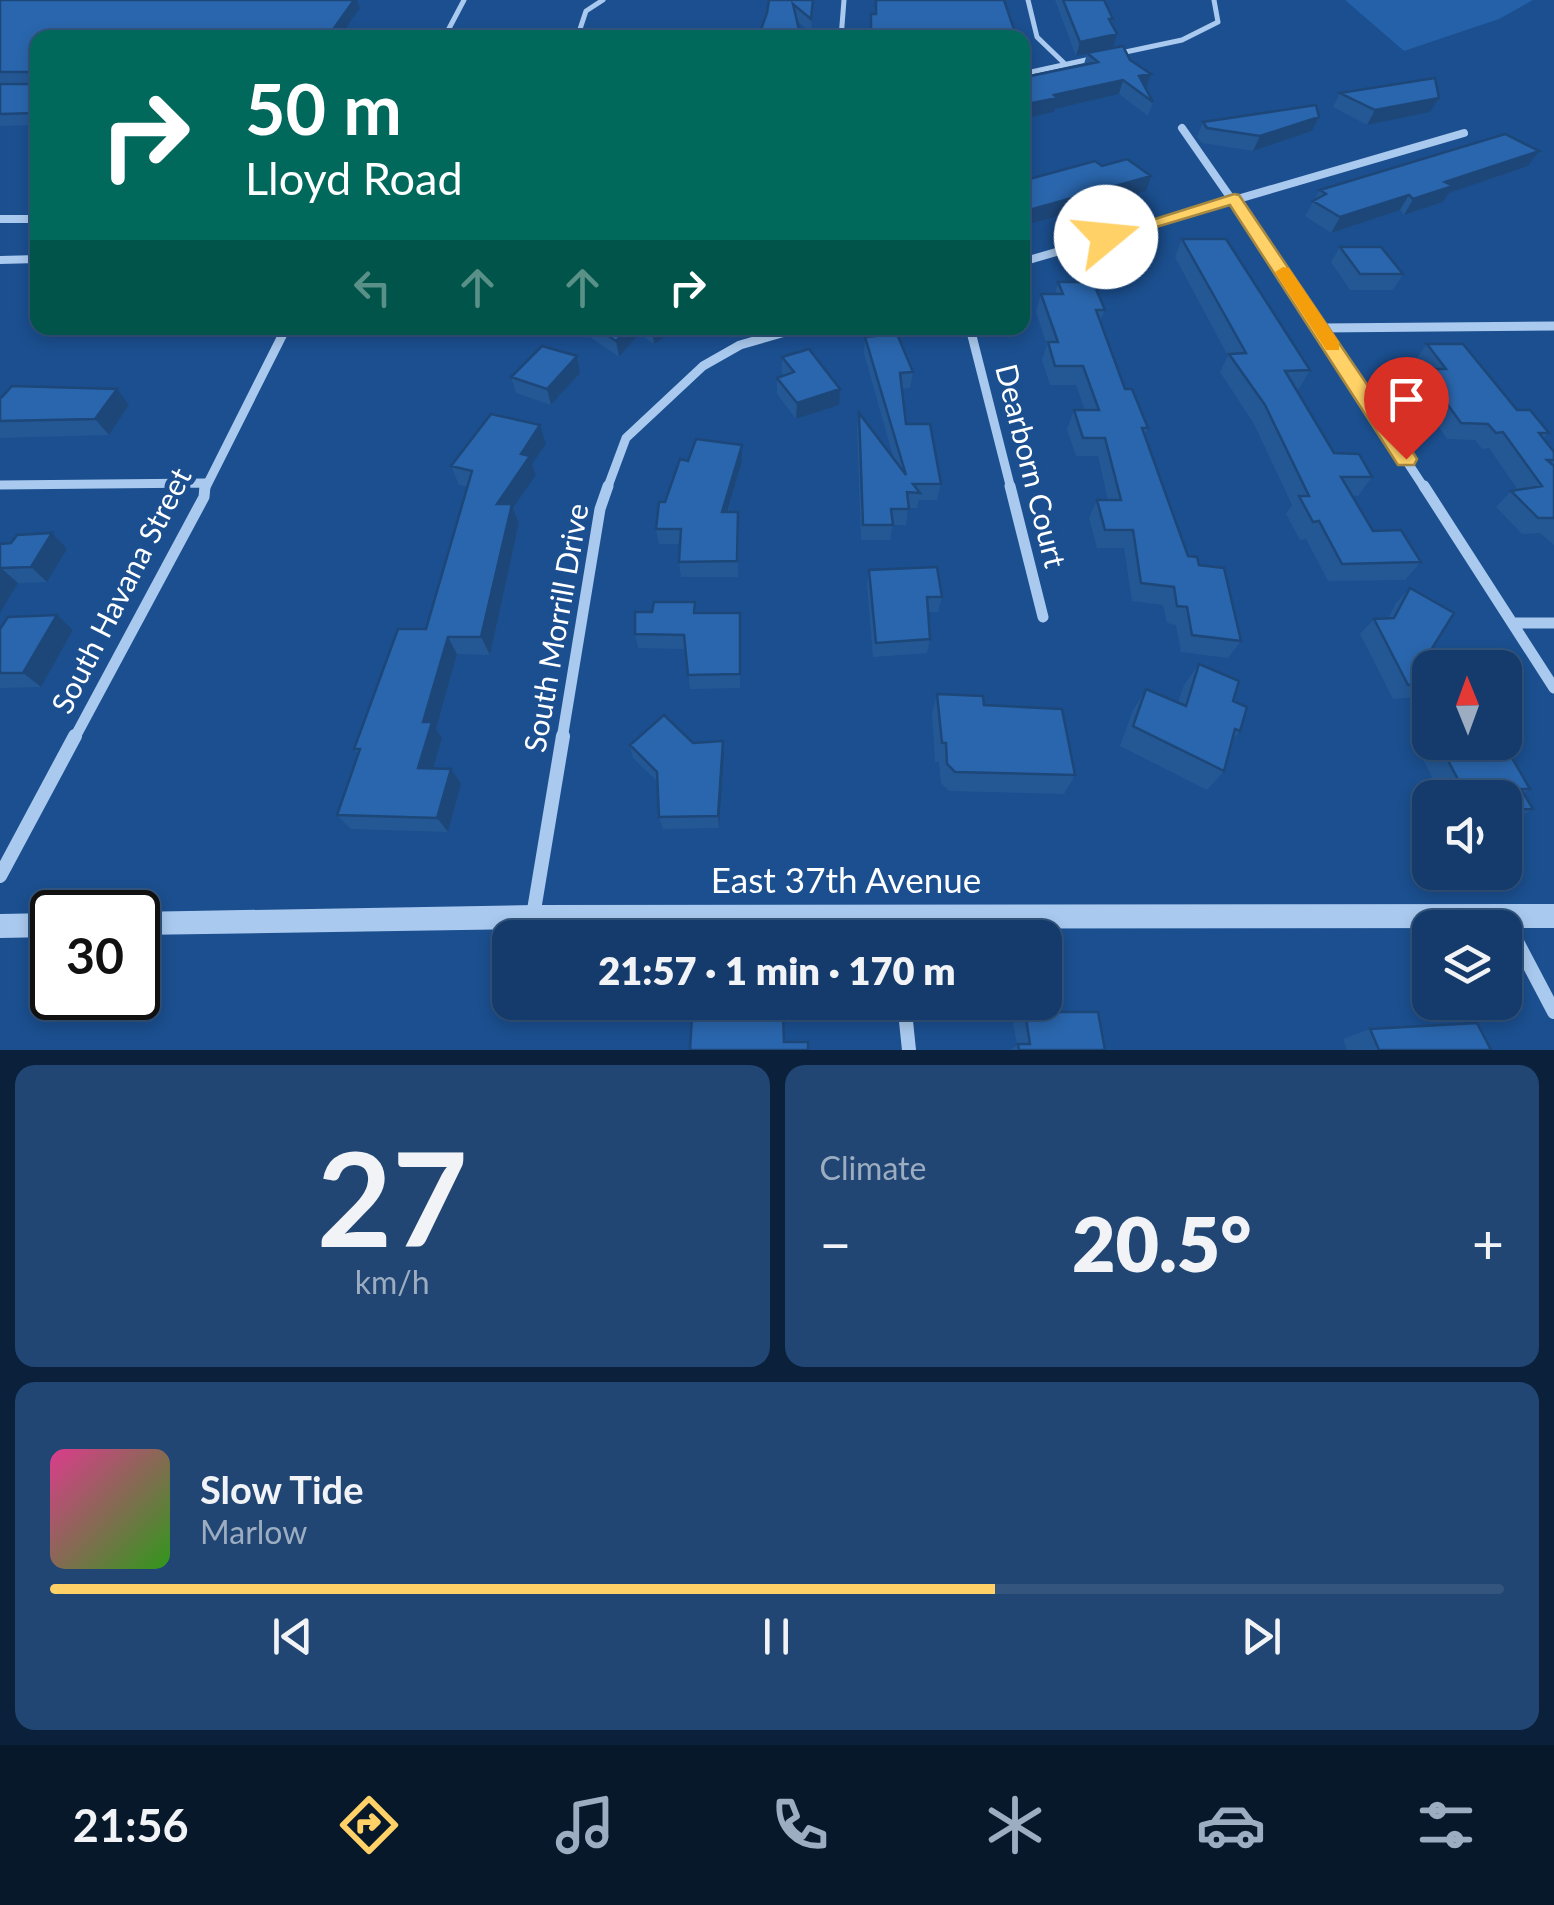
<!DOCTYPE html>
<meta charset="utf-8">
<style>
:root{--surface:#143b6b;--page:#214673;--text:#f1f3f6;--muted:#9dadc1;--line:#33557e;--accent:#ffd166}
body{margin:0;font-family:Lato,sans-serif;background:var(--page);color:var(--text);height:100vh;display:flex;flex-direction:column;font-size:38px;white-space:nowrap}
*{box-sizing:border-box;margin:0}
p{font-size:32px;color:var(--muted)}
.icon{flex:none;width:55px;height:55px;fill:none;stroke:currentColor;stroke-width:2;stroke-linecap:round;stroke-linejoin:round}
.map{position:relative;height:1050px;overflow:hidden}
.details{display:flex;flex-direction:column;gap:15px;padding:15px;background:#0b203b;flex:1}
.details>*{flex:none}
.guide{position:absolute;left:30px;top:30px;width:1000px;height:305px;border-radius:20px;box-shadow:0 5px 15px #0003,0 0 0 2px var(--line);background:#00695c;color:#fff;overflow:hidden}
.needle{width:65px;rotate:359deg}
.tools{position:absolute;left:1412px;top:650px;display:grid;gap:20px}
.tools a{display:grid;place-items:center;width:110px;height:110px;border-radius:20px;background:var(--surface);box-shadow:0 5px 15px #0003,0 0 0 2px var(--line);font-size:50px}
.speed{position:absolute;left:30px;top:890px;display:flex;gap:20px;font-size:50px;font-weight:700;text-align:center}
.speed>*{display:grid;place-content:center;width:130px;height:130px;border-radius:50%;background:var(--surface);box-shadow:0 5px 15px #0003,0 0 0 2px var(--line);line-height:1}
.speed .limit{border:5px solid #111;border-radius:15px;background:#fff;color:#111}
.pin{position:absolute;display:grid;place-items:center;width:85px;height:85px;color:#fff;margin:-102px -42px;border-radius:50% 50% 50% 0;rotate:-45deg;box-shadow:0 0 10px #0007}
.pin .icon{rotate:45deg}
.me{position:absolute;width:110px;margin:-55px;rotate:73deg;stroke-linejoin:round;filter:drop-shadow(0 0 8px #0008)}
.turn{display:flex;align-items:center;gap:35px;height:210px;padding:0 50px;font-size:45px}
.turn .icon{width:130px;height:130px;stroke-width:2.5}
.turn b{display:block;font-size:70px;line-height:85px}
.lanes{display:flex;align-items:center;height:95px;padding:0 50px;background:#0003;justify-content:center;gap:50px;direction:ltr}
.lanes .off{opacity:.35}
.big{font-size:75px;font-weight:800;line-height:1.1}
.details .widget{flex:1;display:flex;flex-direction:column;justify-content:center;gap:15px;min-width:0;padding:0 35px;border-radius:20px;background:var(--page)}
.details .dial{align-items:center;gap:0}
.dial b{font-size:130px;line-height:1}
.song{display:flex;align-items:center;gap:30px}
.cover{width:120px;height:120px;border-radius:15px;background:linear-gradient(135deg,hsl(330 70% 55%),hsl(110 70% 35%))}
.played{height:10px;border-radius:5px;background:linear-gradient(90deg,var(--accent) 65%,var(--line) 65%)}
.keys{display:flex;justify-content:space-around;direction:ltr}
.heat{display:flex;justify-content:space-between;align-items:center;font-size:55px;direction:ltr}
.details .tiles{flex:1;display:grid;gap:15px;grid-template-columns:1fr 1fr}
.widget:last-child{grid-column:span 2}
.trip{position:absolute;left:492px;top:920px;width:570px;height:100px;border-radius:20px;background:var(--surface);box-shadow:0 5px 15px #0003,0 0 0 2px var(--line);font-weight:800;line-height:100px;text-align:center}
.menu{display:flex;height:160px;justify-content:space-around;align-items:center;background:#08182b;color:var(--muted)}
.menu .icon{width:70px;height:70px}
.menu .current{color:var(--accent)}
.menu b{font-size:45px;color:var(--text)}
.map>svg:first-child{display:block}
.green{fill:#2461a8}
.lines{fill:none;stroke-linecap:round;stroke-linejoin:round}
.minor-far4{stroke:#a9c9ee;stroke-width:5}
.minor-far3{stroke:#a9c9ee;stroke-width:8}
.minor-far2{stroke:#a9c9ee;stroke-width:9}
.minor-far1{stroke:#a9c9ee;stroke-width:11}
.minor{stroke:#a9c9ee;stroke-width:14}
.tertiary{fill:#a9c9ee;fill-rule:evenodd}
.wall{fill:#245895}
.shaded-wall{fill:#1d4779}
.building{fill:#2a66ad;stroke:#1d4779;stroke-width:2.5}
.route{fill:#ffd166;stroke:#a68842;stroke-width:2.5}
.slow{fill:#f59e0b}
.labels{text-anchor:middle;stroke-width:10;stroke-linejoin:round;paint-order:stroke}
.street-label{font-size:30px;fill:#fff;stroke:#1b4f8f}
.near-street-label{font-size:35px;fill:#fff;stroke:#1b4f8f}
</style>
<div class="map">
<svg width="1554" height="1050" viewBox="0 0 1554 1050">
<rect width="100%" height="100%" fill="#1b4f8f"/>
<path class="green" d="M 1345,0 L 1533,0 L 1499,19 L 1404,51 Z"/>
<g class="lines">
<path class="minor-far4" d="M 1028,0 L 1037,37 L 1065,64
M 444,38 L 464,0
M 577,38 L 586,11 L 603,0
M 841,38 L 844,0
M 1116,54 L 1182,40 L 1218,22 L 1214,0
M 1022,74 L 1095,58"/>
<path class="minor-far3" d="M 1182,128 L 1294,289
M 0,219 L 38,219
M 0,260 L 38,259
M 1022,262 L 1464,133"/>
<path class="minor-far2" d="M 1292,287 L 1425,489
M 970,328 L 1011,489
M 1321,328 L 1554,326
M 0,485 L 205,483
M 205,489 L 286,328
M 607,489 L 626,438 L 703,366 L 740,345 L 799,328"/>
<path class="minor-far1" d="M 1010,486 L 1043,617
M 1424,486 L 1554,688
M 1512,623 L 1554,623
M 74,739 L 204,497 L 205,486
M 562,739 L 600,509 L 608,486"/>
<path class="minor" d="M 0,876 L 75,736
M 533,916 L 563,736
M 895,916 L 897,938
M 1504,917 L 1554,1012
M 904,1002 L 909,1050"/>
<path class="tertiary" d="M 1554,904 L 1554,928 L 533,929 L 138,935 L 138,912 L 134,912 L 533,905 Z
M 52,913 L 52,937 L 0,938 L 0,914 Z"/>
</g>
<path class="wall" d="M 0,0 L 357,0 L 360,8 L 339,38 L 38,38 L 38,125 L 0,126 Z
M 814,0 L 811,33 L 797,21 L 767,13 Z
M 1055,0 L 1104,0 L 1113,19 L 1112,24 L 1117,34 L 1113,48 L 1151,74 L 1146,88 L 1153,102 L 1148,116 L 1119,94 L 1055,109 L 1054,112 L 1030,76 L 1084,64 L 1087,54 L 1076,56 Z
M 1340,93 L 1430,112 L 1367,125 L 1333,107 Z
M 1319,117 L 1312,131 L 1253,151 L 1202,143 L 1197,137 L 1203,122 Z
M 1528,166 L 1449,193 L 1443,202 L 1404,215 L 1400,210 L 1331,233 L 1305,216 L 1320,190 Z
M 1182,239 L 1310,370 L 1299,389 L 1296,389 L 1334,453 L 1372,477 L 1358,496 L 1352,495 L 1373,531 L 1421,562 L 1405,580 L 1328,581 L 1306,539 L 1300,540 L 1286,514 L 1292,505 L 1254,424 L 1220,372 L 1228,356 L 1175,257 Z
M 1340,247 L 1403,274 L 1393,290 L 1350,290 L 1331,262 Z
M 1058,282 L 1105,310 L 1100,322 L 1125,389 L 1148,428 L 1144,436 L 1188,556 L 1199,565 L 1241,641 L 1228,658 L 1181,652 L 1176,625 L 1167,623 L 1163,605 L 1132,601 L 1124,548 L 1097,548 L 1089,518 L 1097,500 L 1108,500 L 1098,456 L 1076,456 L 1067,429 L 1074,410 L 1085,410 L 1076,385 L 1050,385 L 1042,360 L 1047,345 L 1036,312 L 1041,294 L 1055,294 Z
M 583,328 L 677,328 L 678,329 L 654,344 L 639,334 L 619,357 L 584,333 Z
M 865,337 L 913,372 L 910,388 L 901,389 L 906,424 L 941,484 L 937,500 L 919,500 L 917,508 L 908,508 L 906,525 L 893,525 L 890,540 L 861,540 L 857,429 L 859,413 L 894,460 L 864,353 Z
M 1427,344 L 1549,433 L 1543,438 L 1554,452 L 1554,545 L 1540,533 L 1522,534 L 1496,507 L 1511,491 L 1518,490 L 1489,448 L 1482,449 L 1475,440 L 1447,439 L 1411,385 L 1422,369 L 1415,360 Z
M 577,356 L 580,373 L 551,405 L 516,393 L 511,377 Z
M 782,357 L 839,405 L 796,419 L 777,394 L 777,378 L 784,376 L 782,373 Z
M 0,397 L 129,405 L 109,435 L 0,438 Z
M 540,425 L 546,444 L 532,464 L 536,475 L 513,508 L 519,523 L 490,655 L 457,654 L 436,729 L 442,738 L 433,769 L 461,784 L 448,832 L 351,829 L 337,815 L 359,755 L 354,749 L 426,629 L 468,487 L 459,485 L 451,466 Z
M 688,461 L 742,461 L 728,512 L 739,527 L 738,577 L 681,577 L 679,562 L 680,544 L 659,544 L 656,529 Z
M 0,544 L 67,549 L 47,582 L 18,583 L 0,613 Z
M 869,570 L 942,597 L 938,612 L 928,612 L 930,639 L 927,653 L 873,657 L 867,585 Z
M 1410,588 L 1426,658 L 1430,668 L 1430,696 L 1393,699 L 1360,634 L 1374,619 L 1388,619 L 1396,603 Z
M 695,602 L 696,613 L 741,628 L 740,688 L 690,689 L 686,649 L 638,648 L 635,634 L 652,612 Z
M 57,615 L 73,630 L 41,687 L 0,688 L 0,629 Z
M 1199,664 L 1233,701 L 1240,731 L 1232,740 L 1224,771 L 1207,790 L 1120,746 L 1133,710 L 1146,689 L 1178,703 L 1184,685 Z
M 937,694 L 984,705 L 1075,775 L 1064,794 L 949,791 L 941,783 L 939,762 L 935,762 L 932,714 Z
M 723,741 L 724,755 L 719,828 L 663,829 L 659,817 L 658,782 L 633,758 L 630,745 Z
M 1430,742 L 1505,742 L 1530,789 L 1523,793 L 1533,809 L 1512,821 L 1505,821 L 1505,798 L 1443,798 L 1419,752 Z
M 1025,1012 L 1105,1050 L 1011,1050 L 1017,1045 L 1013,1023 Z
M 1370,1029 L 1491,1050 L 1347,1050 L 1343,1039 Z"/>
<path class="shaded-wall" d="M 354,0 L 357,0 L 360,8 L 339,38 L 327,38 Z
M 1117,34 L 1113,48 L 1076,56 L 1080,42 Z
M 1151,74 L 1146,88 L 1135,91 L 1139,76 Z
M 1123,80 L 1119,94 L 1055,109 L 1054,112 L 1022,119 L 1022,105 L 1054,95 Z
M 1439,98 L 1430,112 L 1367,125 L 1375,110 Z
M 1319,117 L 1312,131 L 1253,151 L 1260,136 Z
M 1539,151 L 1528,166 L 1449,193 L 1443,202 L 1404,215 L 1413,199 L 1445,182 Z
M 1151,176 L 1146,191 L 1022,226 L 1022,212 Z
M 1409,195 L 1400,210 L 1331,233 L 1340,217 Z
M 628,328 L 638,328 L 639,334 L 619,357 L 616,341 Z
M 652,328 L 677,328 L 678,329 L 654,344 Z
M 577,356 L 580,373 L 551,405 L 547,389 Z
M 117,389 L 129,405 L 109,435 L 95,419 Z
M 840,389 L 839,405 L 796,419 L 797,403 Z
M 540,425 L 546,444 L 532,464 L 536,475 L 513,508 L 519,523 L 490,655 L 481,637 L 497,504 L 521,454 Z
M 742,445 L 742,461 L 723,527 L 722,512 Z
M 52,533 L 67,549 L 47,582 L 31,567 Z
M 1,568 L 18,583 L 0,613 L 0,570 Z
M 57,615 L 73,630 L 41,687 L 23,673 Z
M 448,637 L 457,654 L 436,729 L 442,738 L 429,783 L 418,768 L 423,722 Z
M 723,741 L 724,755 L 719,828 L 718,816 Z
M 451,769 L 461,784 L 448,832 L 437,818 Z"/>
<path class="building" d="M 0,0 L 354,0 L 327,38 L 38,38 L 38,113 L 0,114 L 0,84 L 30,84 L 37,79 L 31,72 L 0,72 Z
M 769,0 L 813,0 L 811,19 L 793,4 L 801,38 L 758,38 L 767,13 Z
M 876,0 L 1004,0 L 1017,38 L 871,38 L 871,14 L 876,14 Z
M 1063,0 L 1104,0 L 1113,19 L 1109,19 L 1117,34 L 1080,42 Z
M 1123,46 L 1130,60 L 1151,74 L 1139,76 L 1153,102 L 1123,80 L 1054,95 L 1057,98 L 1022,105 L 1022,64 L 1027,66 L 1030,76 L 1098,62 L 1087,53 Z
M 1435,78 L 1439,98 L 1375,110 L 1340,93 Z
M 1316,105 L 1319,117 L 1260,136 L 1207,128 L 1203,122 Z
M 1505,134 L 1539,151 L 1445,182 L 1453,186 L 1413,199 L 1409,195 L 1340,217 L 1313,201 L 1326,194 L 1320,190 Z
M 1127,159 L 1151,176 L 1022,212 L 1022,181 L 1095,161 L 1102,166 Z
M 1182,239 L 1226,239 L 1310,370 L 1285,371 L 1334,453 L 1359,454 L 1372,477 L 1341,477 L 1373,531 L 1401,530 L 1421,562 L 1342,564 L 1319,521 L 1313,522 L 1299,496 L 1309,496 L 1265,405 L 1229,354 L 1246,353 Z
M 1340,247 L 1381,247 L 1403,274 L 1360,274 Z
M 1058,282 L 1093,282 L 1105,310 L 1096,310 L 1125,389 L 1132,389 L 1148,428 L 1142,428 L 1188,556 L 1197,557 L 1199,565 L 1224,568 L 1241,641 L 1192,635 L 1187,607 L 1177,606 L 1174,587 L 1141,583 L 1133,530 L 1105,530 L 1097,500 L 1121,500 L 1105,438 L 1083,438 L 1074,410 L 1099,410 L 1083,366 L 1055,366 L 1048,342 L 1058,342 L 1041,294 L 1063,294 Z
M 596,328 L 628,328 L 616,341 Z
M 897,334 L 913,372 L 900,373 L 906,424 L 930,424 L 941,484 L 913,484 L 920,493 L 907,492 L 909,509 L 891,509 L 893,525 L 863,525 L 859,413 L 906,475 L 865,337 Z
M 1427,344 L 1463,344 L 1517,410 L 1530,410 L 1549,433 L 1539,433 L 1554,452 L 1554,460 L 1547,460 L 1554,466 L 1554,518 L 1538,518 L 1511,491 L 1542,486 L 1503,432 L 1496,433 L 1488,424 L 1461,423 L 1422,369 L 1446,369 Z
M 542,346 L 577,356 L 547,389 L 511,377 Z
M 809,349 L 840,389 L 797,403 L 777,378 L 794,372 L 782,357 Z
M 12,386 L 117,389 L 95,419 L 0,421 L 0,397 L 2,397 Z
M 491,414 L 540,425 L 521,454 L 530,456 L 497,504 L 512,504 L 481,637 L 448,637 L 423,722 L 432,722 L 418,768 L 451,769 L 437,818 L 337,815 L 360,749 L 354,749 L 398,629 L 426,629 L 472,471 L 451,466 Z
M 696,439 L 742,445 L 722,512 L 738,512 L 737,561 L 679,562 L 681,529 L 656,529 L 659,502 L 665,502 L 680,459 L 688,461 Z
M 52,533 L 31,567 L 1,568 L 0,570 L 0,544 L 11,543 L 17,535 Z
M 937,567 L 942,597 L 927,597 L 930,639 L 876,643 L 869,570 Z
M 1410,588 L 1454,613 L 1426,658 L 1456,655 L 1463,668 L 1430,668 L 1430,683 L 1408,685 L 1374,619 L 1394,618 Z
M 654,602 L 695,602 L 694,613 L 740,613 L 740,674 L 688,675 L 684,635 L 635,634 L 635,612 L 652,612 Z
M 57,615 L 23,673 L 0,673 L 0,629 L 8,617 Z
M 1199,664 L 1239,681 L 1233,701 L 1247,707 L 1240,731 L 1235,729 L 1224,771 L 1133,726 L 1146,689 L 1186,706 Z
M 937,694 L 983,696 L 984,705 L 1062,709 L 1075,775 L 955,772 L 947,764 L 946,743 L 942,743 Z
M 664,715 L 693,743 L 723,741 L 718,816 L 659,817 L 657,772 L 630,745 Z
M 1505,720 L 1523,730 L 1512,758 L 1530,789 L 1521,789 L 1533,809 L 1505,810 L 1505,798 L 1468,798 L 1438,742 L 1505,742 Z
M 1025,1012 L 1098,1012 L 1105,1050 L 1019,1050 L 1018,1044 L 1030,1044 Z
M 783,1014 L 784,1042 L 808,1042 L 808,1050 L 690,1050 L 692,1017 Z
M 1477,1023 L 1491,1050 L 1379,1050 L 1370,1029 Z"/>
<path class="route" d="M 1234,194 L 1239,195 L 1414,454 L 1417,459 L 1414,465 L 1398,465 L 1230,205 L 1106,242 L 1098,237 Z"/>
<path class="slow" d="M 1283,267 L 1289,268 L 1339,342 L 1339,350 L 1326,350 L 1275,272 Z"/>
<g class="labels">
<g class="street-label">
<text transform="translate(1030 466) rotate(76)" y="10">Dearborn Court</text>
<text transform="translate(122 591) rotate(-63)" y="10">South Havana Street</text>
<text transform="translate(557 628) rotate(-80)" y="10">South Morrill Drive</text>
</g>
<g class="near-street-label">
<text x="846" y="893">East 37th Avenue</text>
</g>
</g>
</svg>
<div class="tools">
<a><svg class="needle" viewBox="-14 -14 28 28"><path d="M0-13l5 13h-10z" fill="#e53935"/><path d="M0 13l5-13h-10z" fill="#9dadc1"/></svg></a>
<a><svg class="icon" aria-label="sound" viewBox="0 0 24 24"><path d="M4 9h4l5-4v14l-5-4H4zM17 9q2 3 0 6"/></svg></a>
<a><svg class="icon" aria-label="layers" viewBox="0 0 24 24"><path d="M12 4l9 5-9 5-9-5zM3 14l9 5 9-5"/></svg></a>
</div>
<div class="speed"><div class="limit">30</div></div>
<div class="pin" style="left:1406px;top:459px;background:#d93025"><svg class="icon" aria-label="arrive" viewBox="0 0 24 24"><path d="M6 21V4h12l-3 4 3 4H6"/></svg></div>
<svg class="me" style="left:1106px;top:237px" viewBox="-20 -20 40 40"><circle r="19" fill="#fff"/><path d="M0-13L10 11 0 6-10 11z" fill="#ffd166"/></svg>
<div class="trip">21:57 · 1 min · 170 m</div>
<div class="guide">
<div class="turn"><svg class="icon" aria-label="right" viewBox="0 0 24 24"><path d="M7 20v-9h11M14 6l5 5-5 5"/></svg><div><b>50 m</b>Lloyd Road</div></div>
<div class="lanes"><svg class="icon off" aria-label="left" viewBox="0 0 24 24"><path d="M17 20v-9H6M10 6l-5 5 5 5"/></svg><svg class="icon off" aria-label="ahead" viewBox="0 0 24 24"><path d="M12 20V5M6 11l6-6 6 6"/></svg><svg class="icon off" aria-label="ahead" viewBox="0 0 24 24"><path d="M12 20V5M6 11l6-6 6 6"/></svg><svg class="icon" aria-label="right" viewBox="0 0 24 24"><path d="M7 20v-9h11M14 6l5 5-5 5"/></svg></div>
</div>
</div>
<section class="details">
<div class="tiles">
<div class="widget dial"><b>27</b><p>km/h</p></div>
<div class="widget"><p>Climate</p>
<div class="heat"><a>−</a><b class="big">20.5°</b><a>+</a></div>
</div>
<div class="widget">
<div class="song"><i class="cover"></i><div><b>Slow Tide</b><p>Marlow</p></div></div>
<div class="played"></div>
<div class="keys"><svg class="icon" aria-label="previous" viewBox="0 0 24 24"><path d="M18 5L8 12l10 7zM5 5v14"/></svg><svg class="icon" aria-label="pause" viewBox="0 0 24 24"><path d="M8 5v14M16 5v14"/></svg><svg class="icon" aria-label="next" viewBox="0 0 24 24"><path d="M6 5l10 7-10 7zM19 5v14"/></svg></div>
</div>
</div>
</section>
<nav class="menu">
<b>21:56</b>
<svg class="icon current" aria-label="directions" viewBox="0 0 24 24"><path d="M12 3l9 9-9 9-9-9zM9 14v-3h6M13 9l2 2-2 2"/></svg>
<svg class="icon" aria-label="music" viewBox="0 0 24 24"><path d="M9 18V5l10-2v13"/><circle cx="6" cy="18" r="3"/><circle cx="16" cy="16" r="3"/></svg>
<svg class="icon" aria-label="phone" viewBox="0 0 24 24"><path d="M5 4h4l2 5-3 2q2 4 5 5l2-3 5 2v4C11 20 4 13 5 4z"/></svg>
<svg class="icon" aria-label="climate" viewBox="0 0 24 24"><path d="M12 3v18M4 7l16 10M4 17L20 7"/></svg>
<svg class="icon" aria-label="car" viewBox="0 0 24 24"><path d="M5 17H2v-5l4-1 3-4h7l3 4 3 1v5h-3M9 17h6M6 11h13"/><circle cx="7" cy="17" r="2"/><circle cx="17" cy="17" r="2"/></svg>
<svg class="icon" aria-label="filters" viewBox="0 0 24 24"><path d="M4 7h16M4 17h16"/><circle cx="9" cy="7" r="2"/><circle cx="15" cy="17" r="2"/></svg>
</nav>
